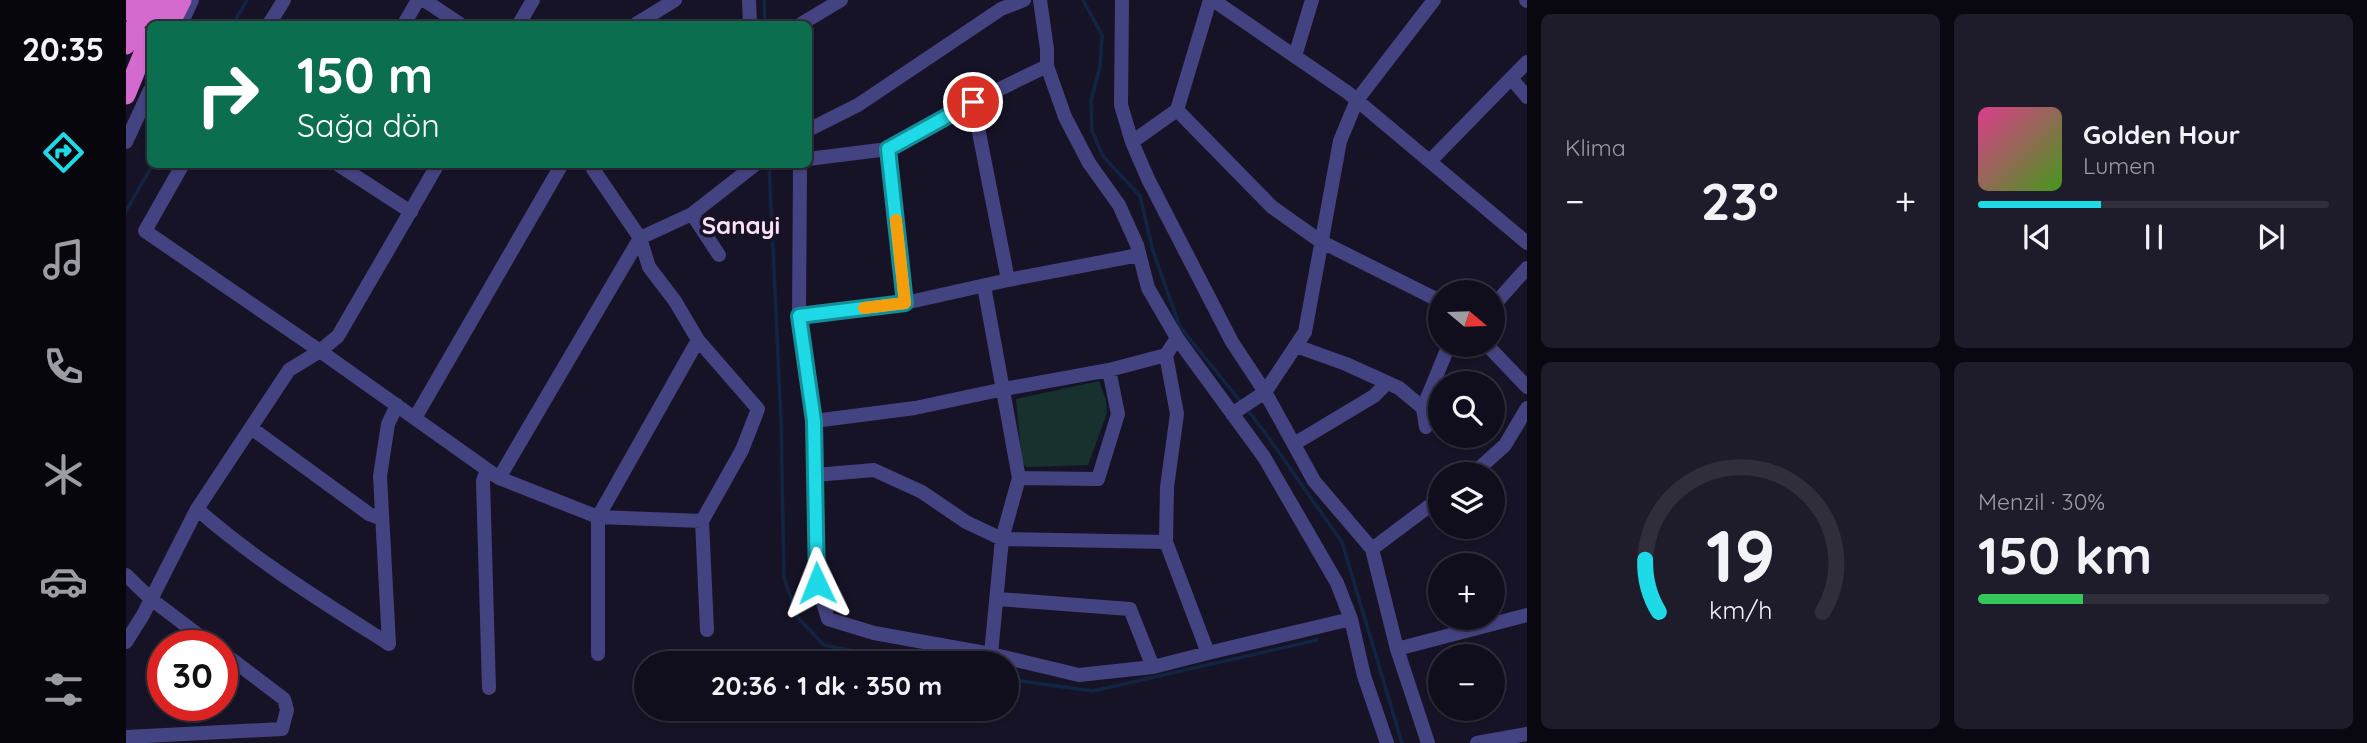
<!DOCTYPE html>
<html lang="tr">
<meta charset="utf-8">
<style>
:root{--surface:#100e1d;--page:#1e1c2a;--text:#f1f3f6;--muted:#9c9ca4;--line:#302e3b;--accent:#1ed9e6}
body{margin:0;font-family:Quicksand,sans-serif;background:var(--page);color:var(--text);height:100vh;display:flex;flex-direction:column;font-size:26px;white-space:nowrap}
*{box-sizing:border-box;margin:0}
p{font-size:23px;color:var(--muted)}
.icon{flex:none;width:38px;height:38px;fill:none;stroke:currentColor;stroke-width:2;stroke-linecap:round;stroke-linejoin:round}
.map{position:relative;flex:1;overflow:hidden}
.side{display:flex;flex-direction:column;gap:14px;padding:14px;background:#090810;width:840px}
.side>*{flex:none}
.guide{position:absolute;left:21px;top:21px;width:665px;height:147px;border-radius:10px;box-shadow:0 2px 5px #0004,0 0 0 2px var(--line);background:#0b6e4f;color:#fff;overflow:hidden}
.needle{width:46px;rotate:109deg}
.fabs{position:absolute;left:1302px;top:280px;display:grid;gap:14px}
.fabs a{display:grid;place-items:center;width:77px;height:77px;border-radius:50%;background:var(--surface);box-shadow:0 2px 5px #0004,0 0 0 2px var(--line);font-size:35px}
.speed{position:absolute;left:21px;top:630px;display:flex;gap:14px;font-size:35px;font-weight:700;text-align:center}
.speed>*{display:grid;place-content:center;width:91px;height:91px;border-radius:50%;background:var(--surface);box-shadow:0 2px 5px #0004,0 0 0 2px var(--line);line-height:1}
.speed .limit{border:10px solid #d22;background:#fff;color:#111}
.pin{position:absolute;display:grid;place-items:center;width:60px;height:60px;color:#fff;margin:-30px;border:4px solid #fff;border-radius:50%;box-shadow:0 2px 7px #0007}
.me{position:absolute;width:77px;margin:-38px;rotate:358deg;stroke-linejoin:round;filter:drop-shadow(0 0 5px #0008)}
.turn{display:flex;align-items:center;gap:24px;height:147px;padding:0 35px;font-size:32px}
.turn .icon{width:91px;height:91px;stroke-width:2.5}
.turn b{display:block;font-size:49px;line-height:60px}
.big{font-size:52px;font-weight:700;line-height:1.1}
.side .card{flex:1;display:flex;flex-direction:column;justify-content:center;gap:10px;min-width:0;padding:0 24px;border-radius:10px;background:var(--page)}
.side .dial{align-items:center;gap:0}
.dial svg{height:182px;overflow:visible;fill:none;stroke:var(--line);stroke-width:7;stroke-linecap:round;text-anchor:middle}
.dial text{fill:var(--text);stroke:none}
.song{display:flex;align-items:center;gap:21px}
.cover{width:84px;height:84px;border-radius:10px;background:linear-gradient(135deg,hsl(330 70% 55%),hsl(100 70% 35%))}
.played{height:7px;border-radius:4px;background:linear-gradient(90deg,var(--accent) 35%,var(--line) 35%)}
.keys{display:flex;justify-content:space-around;direction:ltr}
.heat{display:flex;justify-content:space-between;align-items:center;font-size:38px;direction:ltr}
.charge{height:10px;border-radius:5px;background:linear-gradient(90deg,#34c759 30%,var(--line) 0)}
.side .tiles{flex:1;display:grid;gap:14px;grid-template-columns:repeat(2,1fr)}
.trip{position:absolute;left:508px;top:651px;width:385px;height:70px;border-radius:35px;background:var(--surface);box-shadow:0 2px 5px #0004,0 0 0 2px var(--line);font-weight:700;line-height:70px;text-align:center}
main{display:flex;flex:1;min-height:0}
.dock{display:flex;flex-direction:column;width:126px;justify-content:space-around;align-items:center;background:#06060c;color:var(--muted)}
.dock .icon{width:49px;height:49px}
.dock .current{color:var(--accent)}
.dock b{font-size:32px;color:var(--text)}
.map>svg:first-child{display:block}
.green{fill:#17312f}
.lines{fill:none;stroke-linecap:round;stroke-linejoin:round}
.stream{stroke:#112542;stroke-width:3.5}
.minor{stroke:#444381;stroke-width:14}
.trunk{stroke:#d46acd;stroke-width:19}
.route-casing{stroke:#148d96;stroke-width:18}
.route{stroke:#1ed9e6;stroke-width:12}
.slow{stroke:#f59e0b;stroke-width:12}
.labels{text-anchor:middle;stroke-width:7;stroke-linejoin:round;paint-order:stroke}
.district-label{font-size:24px;font-weight:bold;fill:#fbdff2;stroke:#161327}
</style>
<main>
<nav class="dock">
<b>20:35</b>
<svg class="icon current" aria-label="directions" viewBox="0 0 24 24"><path d="M12 3l9 9-9 9-9-9zM9 14v-3h6M13 9l2 2-2 2"/></svg>
<svg class="icon" aria-label="music" viewBox="0 0 24 24"><path d="M9 18V5l10-2v13"/><circle cx="6" cy="18" r="3"/><circle cx="16" cy="16" r="3"/></svg>
<svg class="icon" aria-label="phone" viewBox="0 0 24 24"><path d="M5 4h4l2 5-3 2q2 4 5 5l2-3 5 2v4C11 20 4 13 5 4z"/></svg>
<svg class="icon" aria-label="climate" viewBox="0 0 24 24"><path d="M12 3v18M4 7l16 10M4 17L20 7"/></svg>
<svg class="icon" aria-label="car" viewBox="0 0 24 24"><path d="M5 17H2v-5l4-1 3-4h7l3 4 3 1v5h-3M9 17h6M6 11h13"/><circle cx="7" cy="17" r="2"/><circle cx="17" cy="17" r="2"/></svg>
<svg class="icon" aria-label="filters" viewBox="0 0 24 24"><path d="M4 7h16M4 17h16"/><circle cx="9" cy="7" r="2"/><circle cx="15" cy="17" r="2"/></svg>
</nav>
<div class="map">
<svg width="1401" height="743" viewBox="0 0 1401 743">
<rect width="100%" height="100%" fill="#161327"/>
<path class="green" d="M 973,381 L 980,400 L 981,413 L 962,465 L 901,467 L 896,463 L 890,399 Z"/>
<g class="lines">
<path class="stream" d="M 638,0 L 639,24
M 957,0 L 976,35 L 974,66 L 965,101 L 966,131 L 977,156 L 1014,196 L 1027,251 L 1054,327 L 1115,402
M 107,24 L 121,0
M 643,164 L 655,420 L 658,578 L 672,618 L 698,645 L 785,663
M 0,211 L 27,164
M 1120,408 L 1140,434 L 1216,542 L 1276,743
M 880,679 L 967,691 L 1191,640"/>
<path class="minor" d="M 298,0 L 334,24
M 623,0 L 624,24
M 914,0 L 921,49 L 921,66 L 939,117 L 963,163 L 993,205 L 1011,245 L 1022,288 L 1051,338 L 1138,457 L 1211,583 L 1225,619 L 1238,676 L 1261,743
M 996,0 L 995,105 L 1006,142
M 1084,0 L 1051,110 L 1006,142 L 1022,179 L 1106,342 L 1139,392 L 1188,481 L 1246,549
M 1087,0 L 1221,92 L 1401,243
M 1400,0 L 1401,1
M 55,24 L 66,0
M 143,24 L 158,0
M 278,24 L 292,0
M 393,24 L 407,0
M 510,24 L 549,0
M 675,24 L 715,0
M 1169,56 L 1186,0
M 1385,78 L 1401,97
M 847,102 L 882,280
M 1051,110 L 1146,207 L 1194,241 L 1308,298 L 1314,303
M 682,130 L 732,105 L 875,9 L 898,0
M 0,142 L 24,90
M 762,149 L 779,303
M 682,159 L 762,149 L 847,102 L 921,66
M 1304,161 L 1401,62
M 57,164 L 19,231 L 194,351 L 373,478 L 472,517 L 576,521 L 616,450 L 632,409 L 572,340 L 549,301 L 523,267 L 514,238 L 467,169 L 474,164
M 211,164 L 285,212
M 674,164 L 673,316 L 688,421 L 689,475 L 748,470 L 796,492 L 840,522 L 876,539 L 865,654 L 953,675 L 1027,667 L 1082,653 L 1040,542 L 1041,487 L 1051,414 L 1040,355 L 1051,338
M 566,214 L 593,255
M 858,286 L 893,478 L 876,539 L 1040,542
M 1367,306 L 1401,268
M 673,316 L 779,303 L 882,280 L 1013,255
M 1361,345 L 1401,387
M 1170,346 L 1220,364 L 1273,388 L 1297,408 L 1300,427
M 1297,408 L 1323,345
M 1106,414 L 1139,392 L 1179,332 L 1214,141 L 1231,100 L 1308,0
M 289,418 L 436,164
M 688,421 L 789,408 L 878,389 L 983,370 L 1040,355
M 125,428 L 243,514 L 256,519
M 1168,444 L 1248,396 L 1261,383
M 361,470 L 357,481 L 363,688
M 1347,474 L 1379,445 L 1401,408
M 689,475 L 691,583 L 702,619 L 748,633 L 865,654
M 373,478 L 514,238 L 566,214 L 630,164
M 893,478 L 972,479 L 992,414 L 983,370
M 1314,498 L 1246,549 L 1271,649 L 1401,615
M 71,509 C 130,561 197,602 263,644
M 576,521 L 581,630
M 0,575 L 25,599 L 87,646
M 872,599 L 1004,609 L 1027,667
M 0,642 L 17,615 L 71,509 L 163,370 L 194,351 L 212,336 L 312,164
M 263,644 L 254,476 L 262,424 L 271,405
M 1271,649 L 1302,743
M 1082,653 L 1225,619
M 472,654 L 472,517 L 572,340
M 0,737 L 156,729 L 161,710 L 158,699 L 96,652
M 1351,743 L 1401,734"/>
<path class="trunk" d="M 0,11 L 4,0
M 29,24 L 39,0
M 44,24 L 56,0
M 0,45 L 21,0
M 0,95 L 24,36"/>
</g>
<g class="lines">
<g class="route-casing">
<path id="route" d="M 691,583 L 688,421 L 673,316 L 779,303 L 762,149 L 847,102"/>
</g>
<use href="#route" class="route"/>
<path class="slow" d="M 738,308 L 779,303 L 770,220"/>
</g>
<g class="labels">
<g class="district-label">
<text x="615" y="234">Sanayi</text>
</g>
</g>
</svg>
<div class="fabs">
<a><svg class="needle" viewBox="-14 -14 28 28"><path d="M0-13l5 13h-10z" fill="#e53935"/><path d="M0 13l5-13h-10z" fill="#9c9ca4"/></svg></a>
<a><svg class="icon" aria-label="search" viewBox="0 0 24 24"><circle cx="10" cy="10" r="6"/><path d="M15 15l6 6"/></svg></a>
<a><svg class="icon" aria-label="layers" viewBox="0 0 24 24"><path d="M12 4l9 5-9 5-9-5zM3 14l9 5 9-5"/></svg></a>
<a>+</a>
<a>−</a>
</div>
<div class="speed"><div class="limit">30</div></div>
<div class="pin" style="left:847px;top:102px;background:#d93025"><svg class="icon" aria-label="arrive" viewBox="0 0 24 24"><path d="M6 21V4h12l-3 4 3 4H6"/></svg></div>
<svg class="me" style="left:691px;top:583px" viewBox="-20 -20 40 40"><path d="M0-17L14 15 0 8-14 15z" fill="#1ed9e6" stroke="#fff" stroke-width="4"/></svg>
<div class="trip">20:36 · 1 dk · 350 m</div>
<div class="guide">
<div class="turn"><svg class="icon" aria-label="right" viewBox="0 0 24 24"><path d="M7 20v-9h11M14 6l5 5-5 5"/></svg><div><b>150 m</b>Sağa dön</div></div>
</div>
</div>
<section class="side">
<div class="tiles">
<div class="card"><p>Klima</p>
<div class="heat"><a>−</a><b class="big">23°</b><a>+</a></div>
</div>
<div class="card">
<div class="song"><i class="cover"></i><div><b>Golden Hour</b><p>Lumen</p></div></div>
<div class="played"></div>
<div class="keys"><svg class="icon" aria-label="previous" viewBox="0 0 24 24"><path d="M18 5L8 12l10 7zM5 5v14"/></svg><svg class="icon" aria-label="pause" viewBox="0 0 24 24"><path d="M8 5v14M16 5v14"/></svg><svg class="icon" aria-label="next" viewBox="0 0 24 24"><path d="M6 5l10 7-10 7zM19 5v14"/></svg></div>
</div>
<div class="card dial"><svg viewBox="0 0 100 80">
<path d="M14 69A42 42 0 1 1 86 69"/>
<path d="M14 69A42 42 0 0 1 8 46" stroke="#1ed9e6"/>
<text x="50" y="56" font-size="32" font-weight="700">19</text>
<text x="50" y="72" font-size="11">km/h</text>
</svg></div>
<div class="card"><p>Menzil · 30%</p><b class="big">150 km</b><div class="charge"></div></div>
</div>
</section>
</main>
